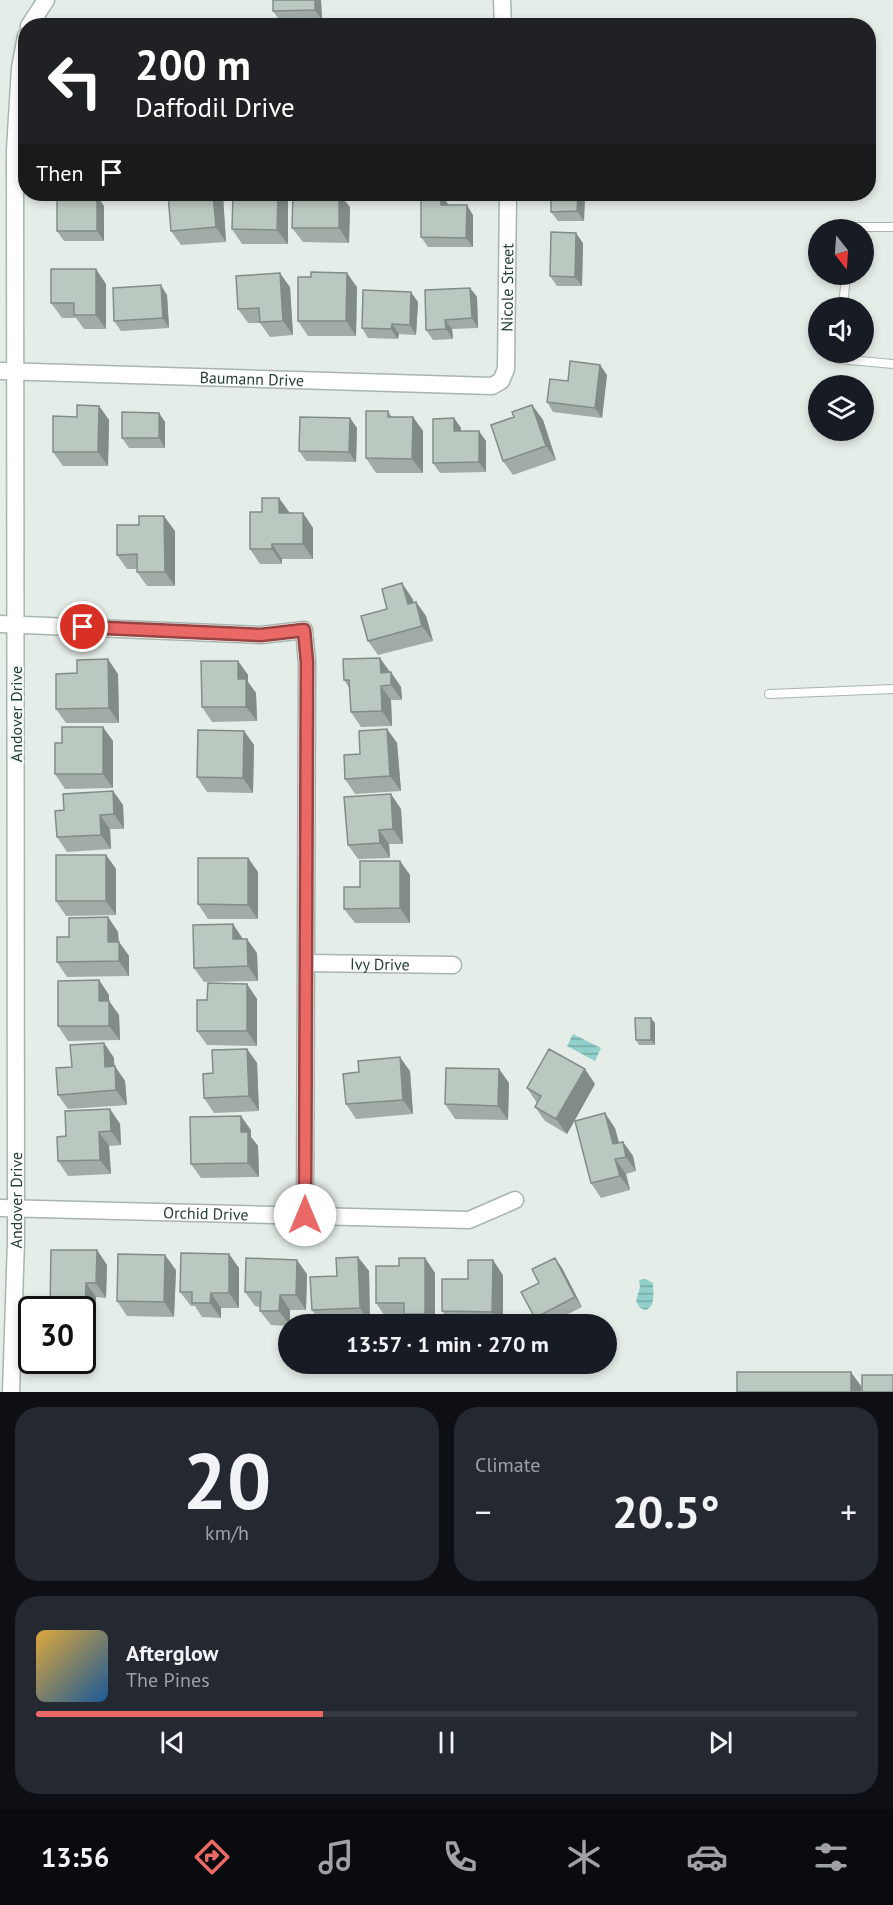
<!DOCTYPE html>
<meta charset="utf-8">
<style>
:root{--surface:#171b24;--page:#242831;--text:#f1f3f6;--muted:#9ea1a6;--line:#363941;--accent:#ea6866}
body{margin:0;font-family:"PT Sans",sans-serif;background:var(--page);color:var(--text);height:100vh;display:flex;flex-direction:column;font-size:22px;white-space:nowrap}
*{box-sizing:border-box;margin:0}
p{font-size:20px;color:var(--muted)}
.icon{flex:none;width:33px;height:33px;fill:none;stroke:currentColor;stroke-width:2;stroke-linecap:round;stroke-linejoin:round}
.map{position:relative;height:1392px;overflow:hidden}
.panel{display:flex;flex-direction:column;gap:15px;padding:15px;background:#0d0f14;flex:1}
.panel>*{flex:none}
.top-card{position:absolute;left:18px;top:18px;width:858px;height:183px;border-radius:24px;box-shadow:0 3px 9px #0003;background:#202124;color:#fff;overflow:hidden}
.needle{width:39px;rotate:163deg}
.controls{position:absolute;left:808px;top:219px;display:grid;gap:12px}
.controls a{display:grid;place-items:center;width:66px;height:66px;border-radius:50%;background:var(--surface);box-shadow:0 3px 9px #0003;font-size:30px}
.speed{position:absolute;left:18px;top:1296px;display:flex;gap:12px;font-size:30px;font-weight:700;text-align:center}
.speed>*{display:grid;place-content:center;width:78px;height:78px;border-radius:50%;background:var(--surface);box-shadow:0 3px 9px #0003;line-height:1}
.speed .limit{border:3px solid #111;border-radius:9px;background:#fff;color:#111}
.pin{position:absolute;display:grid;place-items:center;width:51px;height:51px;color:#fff;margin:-26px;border:3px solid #fff;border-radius:50%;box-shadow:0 2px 6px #0007}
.me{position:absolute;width:66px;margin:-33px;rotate:0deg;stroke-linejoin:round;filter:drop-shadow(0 0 4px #0008)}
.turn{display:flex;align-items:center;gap:21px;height:126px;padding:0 18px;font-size:27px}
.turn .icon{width:78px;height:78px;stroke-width:2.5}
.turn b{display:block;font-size:42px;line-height:51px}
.then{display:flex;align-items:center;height:57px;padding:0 18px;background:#0003;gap:12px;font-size:22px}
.big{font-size:45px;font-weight:700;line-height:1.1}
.panel .tile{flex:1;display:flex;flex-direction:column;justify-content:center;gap:9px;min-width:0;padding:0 21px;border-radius:24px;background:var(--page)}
.panel .dial{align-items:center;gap:0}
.dial b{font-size:78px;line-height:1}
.song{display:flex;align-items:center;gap:18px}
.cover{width:72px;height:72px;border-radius:9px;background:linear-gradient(135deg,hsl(40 70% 55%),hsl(210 70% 35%))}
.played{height:6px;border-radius:3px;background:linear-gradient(90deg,var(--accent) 35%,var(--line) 35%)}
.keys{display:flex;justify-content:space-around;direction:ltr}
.heat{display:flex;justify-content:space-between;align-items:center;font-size:33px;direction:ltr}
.panel .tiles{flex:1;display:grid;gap:15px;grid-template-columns:1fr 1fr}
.tile:last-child{grid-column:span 2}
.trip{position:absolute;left:278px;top:1314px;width:339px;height:60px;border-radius:30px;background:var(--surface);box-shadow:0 3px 9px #0003;font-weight:700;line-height:60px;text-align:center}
.menu{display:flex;height:96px;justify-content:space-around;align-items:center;background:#090b0e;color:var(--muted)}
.menu .icon{width:42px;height:42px}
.menu .current{color:var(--accent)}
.menu b{font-size:27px;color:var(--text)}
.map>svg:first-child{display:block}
.water{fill:url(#water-rules)}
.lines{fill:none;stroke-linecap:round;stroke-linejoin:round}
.lane-casing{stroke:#a8b5ae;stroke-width:10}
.street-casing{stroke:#a8b5ae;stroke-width:19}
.lane{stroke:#fff;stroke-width:8}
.street{stroke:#fff;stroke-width:16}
.wall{fill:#a0aca5}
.shaded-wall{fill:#828c86}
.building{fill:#bac8c0;stroke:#828c86;stroke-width:1.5}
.route-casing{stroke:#984442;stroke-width:15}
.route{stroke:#ea6866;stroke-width:10}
.labels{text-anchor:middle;stroke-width:4.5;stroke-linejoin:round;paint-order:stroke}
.street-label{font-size:16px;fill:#253f32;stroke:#f6faf7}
</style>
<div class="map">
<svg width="893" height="1392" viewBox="0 0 893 1392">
<defs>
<pattern id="water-rules" width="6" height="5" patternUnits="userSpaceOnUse" patternTransform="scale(1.5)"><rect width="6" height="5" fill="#91cfca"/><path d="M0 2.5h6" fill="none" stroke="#76a9a5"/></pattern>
</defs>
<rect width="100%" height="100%" fill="#e5ede8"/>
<path class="water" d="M 573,1034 L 601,1048 L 595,1061 L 567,1046 Z
M 645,1279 L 653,1283 C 653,1292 656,1305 646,1310 L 640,1308 L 636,1301 L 640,1287 L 639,1280 Z"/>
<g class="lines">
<g class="lane-casing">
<path id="lane" d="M 850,230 L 850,227 L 893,227
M 843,308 L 846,274
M 839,352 L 839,359 L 893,364
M 769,694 L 893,689"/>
</g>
<g class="street-casing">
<g id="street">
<path d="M 502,0 L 503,26"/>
<path d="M 29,26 L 46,0"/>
<path id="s1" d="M 0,371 L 492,386 L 501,381 L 506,369 L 508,194"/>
<path d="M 0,624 L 261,635 L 304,630 L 307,662 L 305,1215"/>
<path id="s2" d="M 306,963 L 453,965"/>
<path id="s3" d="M 0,1208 L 469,1220 L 515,1200"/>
<path id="s4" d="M 11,1392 L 16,1241 L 15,150 L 20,68 L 26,36"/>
</g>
</g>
<use href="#lane" class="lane"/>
<use href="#street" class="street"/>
</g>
<path class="wall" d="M 321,0 L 322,20 L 280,21 L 273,11 Z
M 233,194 L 283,194 L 288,201 L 288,244 L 242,244 L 232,229 Z
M 551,194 L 585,194 L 584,221 L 558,221 L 551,212 Z
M 223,196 L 226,242 L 181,245 L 171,231 Z
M 448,204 L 473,215 L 473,247 L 428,247 L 421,237 Z
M 104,206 L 104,241 L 64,241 L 57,231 Z
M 350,207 L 349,243 L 303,242 L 292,228 Z
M 583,243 L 582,286 L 557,286 L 550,276 Z
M 106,284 L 106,329 L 84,329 L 76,318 L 62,318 L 51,303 Z
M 290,287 L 293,335 L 270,337 L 260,323 L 248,323 L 238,309 Z
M 357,287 L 356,336 L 308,336 L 298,321 Z
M 470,288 L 477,297 L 478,328 L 452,329 L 453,339 L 433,340 L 426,330 Z
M 167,295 L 169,328 L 121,331 L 114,321 Z
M 418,302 L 416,335 L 399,334 L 398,339 L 368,338 L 362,328 Z
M 600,365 L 607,375 L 602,418 L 553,412 L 547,402 L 568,381 Z
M 532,405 L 543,420 L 556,460 L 513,475 L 503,461 L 514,417 Z
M 99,406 L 109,420 L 108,466 L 63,466 L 53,452 L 77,417 Z
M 388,411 L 392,417 L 413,417 L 423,431 L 423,473 L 376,473 L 366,458 Z
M 159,413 L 165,422 L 165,448 L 129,448 L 122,438 Z
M 350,418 L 357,428 L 356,462 L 306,461 L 299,451 Z
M 454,418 L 461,428 L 461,431 L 486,441 L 486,472 L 440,473 L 433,463 Z
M 290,513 L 303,513 L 313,528 L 313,559 L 282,559 L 282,564 L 260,564 L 250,549 Z
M 175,531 L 175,586 L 147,586 L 137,572 L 137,569 L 127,569 L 117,555 Z
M 412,598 L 414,602 L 416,602 L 426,616 L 433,641 L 378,655 L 368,641 L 387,609 Z
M 238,661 L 248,675 L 248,682 L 256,693 L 257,721 L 212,722 L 202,707 Z
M 390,672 L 401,687 L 402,700 L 391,700 L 392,726 L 361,727 L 351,712 L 350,689 L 344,680 Z
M 118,674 L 119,723 L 66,723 L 56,709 Z
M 387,729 L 397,743 L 401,791 L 355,794 L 345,779 L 360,754 Z
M 244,731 L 254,745 L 253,793 L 207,792 L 197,777 Z
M 113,741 L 113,788 L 65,789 L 55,774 Z
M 113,791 L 123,805 L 124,829 L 110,829 L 111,849 L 67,852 L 57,837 L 64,810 Z
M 401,809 L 403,844 L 389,844 L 390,858 L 358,859 L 348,845 Z
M 106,855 L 116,869 L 116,915 L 66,916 L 56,901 Z
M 248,858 L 258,872 L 258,919 L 208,919 L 198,904 Z
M 400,861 L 410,875 L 410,923 L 355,923 L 344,909 L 360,887 Z
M 108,917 L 118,932 L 119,942 L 129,956 L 129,976 L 67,977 L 57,962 L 69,937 Z
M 257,953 L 258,981 L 204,982 L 194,968 Z
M 99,980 L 109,995 L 109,1001 L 119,1015 L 120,1040 L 68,1041 L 58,1026 Z
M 247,984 L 257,999 L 257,1046 L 207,1045 L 197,1031 Z
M 655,1023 L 655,1045 L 639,1045 L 636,1040 Z
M 104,1043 L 114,1058 L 114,1066 L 125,1081 L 127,1105 L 68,1109 L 58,1095 L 72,1067 Z
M 247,1049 L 257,1063 L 259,1111 L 214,1113 L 204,1098 L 213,1073 Z
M 499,1069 L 509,1083 L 508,1120 L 455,1119 L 445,1104 Z
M 410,1071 L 413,1114 L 356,1119 L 346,1104 Z
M 595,1084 L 567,1134 L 545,1121 L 535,1107 L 537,1103 L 527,1088 Z
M 110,1109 L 120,1124 L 121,1145 L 109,1146 L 111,1174 L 68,1176 L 58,1161 L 66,1136 Z
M 615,1128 L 619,1143 L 623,1142 L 633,1156 L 636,1171 L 626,1174 L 630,1190 L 601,1198 L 591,1183 Z
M 251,1130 L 251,1137 L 258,1146 L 259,1177 L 201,1178 L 191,1164 Z
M 97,1250 L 107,1265 L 106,1298 L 96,1297 L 96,1325 L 82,1325 L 82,1310 L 50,1310 Z
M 229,1254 L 239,1268 L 239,1308 L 221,1308 L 221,1318 L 202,1317 L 195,1306 L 191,1306 L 180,1292 Z
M 358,1257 L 369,1271 L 370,1323 L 322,1324 L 312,1310 L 337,1276 Z
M 425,1258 L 435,1273 L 435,1324 L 412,1324 L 407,1318 L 386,1318 L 376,1303 L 399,1266 Z
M 555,1258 L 562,1268 L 582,1307 L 548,1324 L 539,1324 L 535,1318 L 539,1283 Z
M 176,1270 L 174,1317 L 127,1316 L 117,1301 Z
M 307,1274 L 306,1310 L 290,1310 L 290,1324 L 288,1324 L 288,1326 L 271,1325 L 260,1311 L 260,1307 L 255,1306 L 245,1292 Z
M 503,1275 L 503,1324 L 451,1324 L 442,1311 L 468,1279 Z"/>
<path class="shaded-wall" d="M 315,0 L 321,0 L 322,20 L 315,10 Z
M 213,194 L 221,194 L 223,196 L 226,242 L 216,227 Z
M 278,194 L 283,194 L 288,201 L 288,244 L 277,230 Z
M 339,194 L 350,207 L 349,243 L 339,228 Z
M 441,194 L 448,204 L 448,215 L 441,205 Z
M 578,194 L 585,194 L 584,221 L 577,211 Z
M 97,196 L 104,206 L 104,241 L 97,231 Z
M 467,205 L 473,215 L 473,247 L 466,238 Z
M 576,233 L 583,243 L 582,286 L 575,277 Z
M 96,269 L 106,284 L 106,329 L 96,315 Z
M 280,273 L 290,287 L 293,335 L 283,321 Z
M 347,273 L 357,287 L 356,336 L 346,321 Z
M 161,285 L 167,295 L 169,328 L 163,318 Z
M 470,288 L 477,297 L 478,328 L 472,318 Z
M 411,292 L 418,302 L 416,335 L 410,325 Z
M 445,320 L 452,329 L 453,339 L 446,329 Z
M 392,324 L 399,334 L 398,339 L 391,329 Z
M 600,365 L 607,375 L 602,418 L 595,408 Z
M 532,405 L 543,420 L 556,460 L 546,446 Z
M 99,406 L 109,420 L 108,466 L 98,452 Z
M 159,413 L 165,422 L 165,448 L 159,438 Z
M 413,417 L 423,431 L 423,473 L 412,459 Z
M 350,418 L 357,428 L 356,462 L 349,452 Z
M 454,418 L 461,428 L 461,441 L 454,431 Z
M 479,431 L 486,441 L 486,472 L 479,462 Z
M 279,498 L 290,513 L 279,513 Z
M 303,513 L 313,528 L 313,559 L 303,544 Z
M 164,516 L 175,531 L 175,586 L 165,572 Z
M 272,544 L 282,559 L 282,564 L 272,549 Z
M 402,583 L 412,598 L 418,618 L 408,604 Z
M 416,602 L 426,616 L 433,641 L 422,626 Z
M 380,658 L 390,672 L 381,673 Z
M 108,659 L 118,674 L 119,723 L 109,708 Z
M 238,661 L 248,675 L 248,682 L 256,693 L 257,721 L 246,707 L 238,679 Z
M 391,672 L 401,687 L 402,700 L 391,685 Z
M 381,686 L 391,700 L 392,726 L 382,711 Z
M 103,727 L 113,741 L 113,788 L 103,774 Z
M 387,729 L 397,743 L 401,791 L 390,776 Z
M 244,731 L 254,745 L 253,793 L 243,778 Z
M 113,791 L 123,805 L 124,829 L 114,814 Z
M 391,794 L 401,809 L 403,844 L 393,829 Z
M 100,815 L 110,829 L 111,849 L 101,835 Z
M 379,830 L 389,844 L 390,858 L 380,843 Z
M 106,855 L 116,869 L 116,915 L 106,901 Z
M 248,858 L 258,872 L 258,919 L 248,905 Z
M 400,861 L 410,875 L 410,923 L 400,908 Z
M 108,917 L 118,932 L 119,957 L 108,942 Z
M 233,924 L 243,939 L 233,939 Z
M 247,939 L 257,953 L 258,981 L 248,966 Z
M 119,942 L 129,956 L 129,976 L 119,961 Z
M 99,980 L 109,995 L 109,1015 L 99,1001 Z
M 247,984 L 257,999 L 257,1046 L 247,1031 Z
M 109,1001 L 119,1015 L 120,1040 L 109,1026 Z
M 651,1018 L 655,1023 L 655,1045 L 651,1040 Z
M 104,1043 L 114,1058 L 115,1081 L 105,1067 Z
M 247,1049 L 257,1063 L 259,1111 L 249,1096 Z
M 400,1057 L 410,1071 L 413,1114 L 403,1100 Z
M 115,1066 L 125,1081 L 127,1105 L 116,1090 Z
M 499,1069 L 509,1083 L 508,1120 L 498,1106 Z
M 585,1069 L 595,1084 L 567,1134 L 556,1119 Z
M 110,1109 L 120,1124 L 121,1145 L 111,1131 Z
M 605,1113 L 615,1128 L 623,1159 L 613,1144 Z
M 241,1116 L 251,1130 L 251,1137 L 258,1146 L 259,1177 L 248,1163 L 241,1132 Z
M 99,1132 L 109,1146 L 111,1174 L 100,1160 Z
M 623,1142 L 633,1156 L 636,1171 L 626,1157 Z
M 615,1159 L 626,1174 L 630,1190 L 620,1176 Z
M 97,1250 L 107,1265 L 106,1298 L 96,1283 Z
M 229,1254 L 239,1268 L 239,1308 L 229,1293 Z
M 165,1255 L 176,1270 L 174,1317 L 164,1302 Z
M 358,1257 L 369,1271 L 370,1323 L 360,1308 Z
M 425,1258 L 435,1273 L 435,1324 L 432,1324 L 425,1314 Z
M 555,1258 L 562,1268 L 582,1307 L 575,1297 Z
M 297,1260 L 307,1274 L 306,1310 L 296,1295 Z
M 493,1260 L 503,1275 L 503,1324 L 501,1324 L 492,1312 Z
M 86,1283 L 96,1297 L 96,1325 L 85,1310 Z
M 211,1293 L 221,1308 L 221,1318 L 210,1303 Z
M 280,1295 L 290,1310 L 290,1324 L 289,1324 L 279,1311 Z
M 851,1372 L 861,1386 L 861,1392 L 851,1392 Z"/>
<path class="building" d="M 273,0 L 315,0 L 315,10 L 273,11 Z
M 183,194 L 213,194 L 216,227 L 171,231 L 168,195 Z
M 233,194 L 278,194 L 277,230 L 232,229 Z
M 293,194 L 339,194 L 339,228 L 292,228 Z
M 421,194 L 441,194 L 441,205 L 467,205 L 466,238 L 421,237 Z
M 551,194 L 578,194 L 577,211 L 551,212 Z
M 57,196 L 97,196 L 97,231 L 57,231 Z
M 551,232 L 576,233 L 575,277 L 550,276 Z
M 51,269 L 96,269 L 96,315 L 74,315 L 74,303 L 51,303 Z
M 311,272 L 347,273 L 346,321 L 298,321 L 298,277 L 311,277 Z
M 280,273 L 283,321 L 260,322 L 259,308 L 238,309 L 236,276 Z
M 161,285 L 163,318 L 114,321 L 113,288 Z
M 470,288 L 472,318 L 445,320 L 446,329 L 426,330 L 425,290 Z
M 363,290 L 411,292 L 410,325 L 392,324 L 391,329 L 362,328 Z
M 570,361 L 600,365 L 595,408 L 547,402 L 550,379 L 568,381 Z
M 77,405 L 99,406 L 98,452 L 53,452 L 53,416 L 77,417 Z
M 532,405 L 546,446 L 503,461 L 491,425 L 514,417 L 512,412 Z
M 366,411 L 388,411 L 388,417 L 413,417 L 412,459 L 366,458 Z
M 122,412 L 159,413 L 159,438 L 122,438 Z
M 300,417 L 350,418 L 349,452 L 299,451 Z
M 454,418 L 454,431 L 479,431 L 479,462 L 433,463 L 433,419 Z
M 262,498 L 279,498 L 279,513 L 303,513 L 303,544 L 272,544 L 272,549 L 250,549 L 250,512 L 262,512 Z
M 139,516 L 164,516 L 165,572 L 137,572 L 137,554 L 117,555 L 117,525 L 139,525 Z
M 402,583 L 408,604 L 416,602 L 422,626 L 368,641 L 361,616 L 387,609 L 382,589 Z
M 380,658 L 381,673 L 391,672 L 391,685 L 381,686 L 382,711 L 351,712 L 349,680 L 344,680 L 343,659 Z
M 108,659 L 109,708 L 56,709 L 56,674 L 77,673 L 77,660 Z
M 201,661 L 238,661 L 238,679 L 246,679 L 246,707 L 202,707 Z
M 62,727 L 103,727 L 103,774 L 55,774 L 55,743 L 62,743 Z
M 387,729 L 390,776 L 345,779 L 344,755 L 360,754 L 359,731 Z
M 198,730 L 244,731 L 243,778 L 197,777 Z
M 113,791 L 114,814 L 100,815 L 101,835 L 57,837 L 55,811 L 64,810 L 63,794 Z
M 391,794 L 393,829 L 379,830 L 380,843 L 348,845 L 344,797 Z
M 56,855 L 106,855 L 106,901 L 56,901 Z
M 198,858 L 248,858 L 248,905 L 198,904 Z
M 360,861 L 400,861 L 400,908 L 344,909 L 344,887 L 360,887 Z
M 108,917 L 108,942 L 119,942 L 119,961 L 57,962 L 57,937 L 69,937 L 69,918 Z
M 233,924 L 233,939 L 247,939 L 248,966 L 194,968 L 193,925 Z
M 99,980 L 99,1001 L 109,1001 L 109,1026 L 58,1026 L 58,981 Z
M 208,983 L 247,984 L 247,1031 L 197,1031 L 197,1000 L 207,1000 Z
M 635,1018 L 651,1018 L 651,1040 L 636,1040 Z
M 104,1043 L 105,1067 L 115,1066 L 116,1090 L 58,1095 L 56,1068 L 72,1067 L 70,1045 Z
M 247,1049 L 249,1096 L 204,1098 L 203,1074 L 213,1073 L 212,1050 Z
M 549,1049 L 585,1069 L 556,1119 L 535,1107 L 541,1096 L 527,1088 Z
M 400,1057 L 403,1100 L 346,1104 L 343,1074 L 359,1072 L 358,1061 Z
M 446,1068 L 499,1069 L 498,1106 L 445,1104 Z
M 110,1109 L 111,1131 L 99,1132 L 100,1160 L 58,1161 L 57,1137 L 66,1136 L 65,1111 Z
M 605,1113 L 613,1144 L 623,1142 L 626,1157 L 615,1159 L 620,1176 L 591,1183 L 575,1121 Z
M 241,1116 L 241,1132 L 248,1132 L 248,1163 L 191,1164 L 190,1117 Z
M 51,1250 L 97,1250 L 96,1283 L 86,1283 L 85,1310 L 50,1310 Z
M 181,1253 L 229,1254 L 229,1293 L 211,1293 L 210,1303 L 192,1303 L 192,1292 L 180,1292 Z
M 118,1254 L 165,1255 L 164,1302 L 117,1301 Z
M 358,1257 L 360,1308 L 312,1310 L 310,1277 L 337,1276 L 336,1258 Z
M 246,1258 L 297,1260 L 296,1295 L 280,1295 L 279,1311 L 260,1311 L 261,1292 L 245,1292 Z
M 399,1258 L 425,1258 L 425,1314 L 404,1314 L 404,1303 L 376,1303 L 376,1266 L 399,1266 Z
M 555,1258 L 575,1297 L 535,1318 L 521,1292 L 539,1283 L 532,1269 Z
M 468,1260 L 493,1260 L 492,1312 L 442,1311 L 442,1279 L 468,1279 Z
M 737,1372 L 851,1372 L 851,1392 L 737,1392 Z
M 862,1375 L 893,1375 L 893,1392 L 862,1392 Z"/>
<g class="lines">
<g class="route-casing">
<path id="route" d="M 83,627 L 261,635 L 304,630 L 307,662 L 305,1215"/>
</g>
<use href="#route" class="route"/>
</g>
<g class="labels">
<g class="street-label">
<text dy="6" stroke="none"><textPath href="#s1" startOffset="597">Nicole Street</textPath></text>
<text dy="6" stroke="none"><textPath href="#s1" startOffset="252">Baumann Drive</textPath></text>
<text transform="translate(16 714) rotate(-90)" y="6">Andover Drive</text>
<text dy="6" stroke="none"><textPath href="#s2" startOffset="74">Ivy Drive</textPath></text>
<text dy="6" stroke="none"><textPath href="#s4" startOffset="192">Andover Drive</textPath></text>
<text dy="6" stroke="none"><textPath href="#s3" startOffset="206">Orchid Drive</textPath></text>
</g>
</g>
</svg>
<div class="controls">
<a><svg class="needle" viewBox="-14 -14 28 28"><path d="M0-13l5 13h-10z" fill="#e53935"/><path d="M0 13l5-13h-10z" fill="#9ea1a6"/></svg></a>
<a><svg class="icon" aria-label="sound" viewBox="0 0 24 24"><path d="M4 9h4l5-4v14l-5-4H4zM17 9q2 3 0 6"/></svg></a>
<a><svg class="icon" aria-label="layers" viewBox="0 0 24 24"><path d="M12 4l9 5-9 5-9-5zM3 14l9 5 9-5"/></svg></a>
</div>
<div class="speed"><div class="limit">30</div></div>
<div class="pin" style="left:83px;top:627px;background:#d93025"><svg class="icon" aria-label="arrive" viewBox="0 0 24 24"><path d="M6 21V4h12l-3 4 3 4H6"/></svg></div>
<svg class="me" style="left:305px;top:1215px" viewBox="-20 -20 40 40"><circle r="19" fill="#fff"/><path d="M0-13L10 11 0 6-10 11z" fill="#ea6866"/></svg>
<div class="trip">13:57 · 1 min · 270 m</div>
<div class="top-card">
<div class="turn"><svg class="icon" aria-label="left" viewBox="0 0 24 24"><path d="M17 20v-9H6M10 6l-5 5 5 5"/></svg><div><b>200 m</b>Daffodil Drive</div></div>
<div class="then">Then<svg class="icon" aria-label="arrive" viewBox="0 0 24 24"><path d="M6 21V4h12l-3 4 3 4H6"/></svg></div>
</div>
</div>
<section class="panel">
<div class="tiles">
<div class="tile dial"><b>20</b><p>km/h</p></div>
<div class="tile"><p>Climate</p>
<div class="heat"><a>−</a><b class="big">20.5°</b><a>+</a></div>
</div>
<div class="tile">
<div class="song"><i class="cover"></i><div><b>Afterglow</b><p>The Pines</p></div></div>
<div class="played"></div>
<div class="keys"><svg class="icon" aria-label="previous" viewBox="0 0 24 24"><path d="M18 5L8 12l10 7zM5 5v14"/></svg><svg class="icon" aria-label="pause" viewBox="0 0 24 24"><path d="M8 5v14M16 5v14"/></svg><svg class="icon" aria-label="next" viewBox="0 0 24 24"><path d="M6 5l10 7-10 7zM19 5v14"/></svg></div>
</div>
</div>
</section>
<nav class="menu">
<b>13:56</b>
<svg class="icon current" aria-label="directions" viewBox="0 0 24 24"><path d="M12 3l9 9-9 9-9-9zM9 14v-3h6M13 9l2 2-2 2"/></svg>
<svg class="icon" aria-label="music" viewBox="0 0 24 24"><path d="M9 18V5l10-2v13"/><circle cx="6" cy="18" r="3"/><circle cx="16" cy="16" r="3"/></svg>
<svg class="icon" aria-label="phone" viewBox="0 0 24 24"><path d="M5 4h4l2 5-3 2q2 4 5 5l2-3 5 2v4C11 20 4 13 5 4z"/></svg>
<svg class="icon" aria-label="climate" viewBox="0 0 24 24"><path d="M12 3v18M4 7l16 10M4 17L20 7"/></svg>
<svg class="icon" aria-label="car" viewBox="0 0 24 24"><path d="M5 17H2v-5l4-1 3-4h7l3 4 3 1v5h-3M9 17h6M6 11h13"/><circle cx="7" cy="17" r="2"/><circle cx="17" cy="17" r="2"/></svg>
<svg class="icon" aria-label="filters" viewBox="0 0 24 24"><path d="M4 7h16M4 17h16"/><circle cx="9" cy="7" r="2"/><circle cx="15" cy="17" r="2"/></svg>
</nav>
